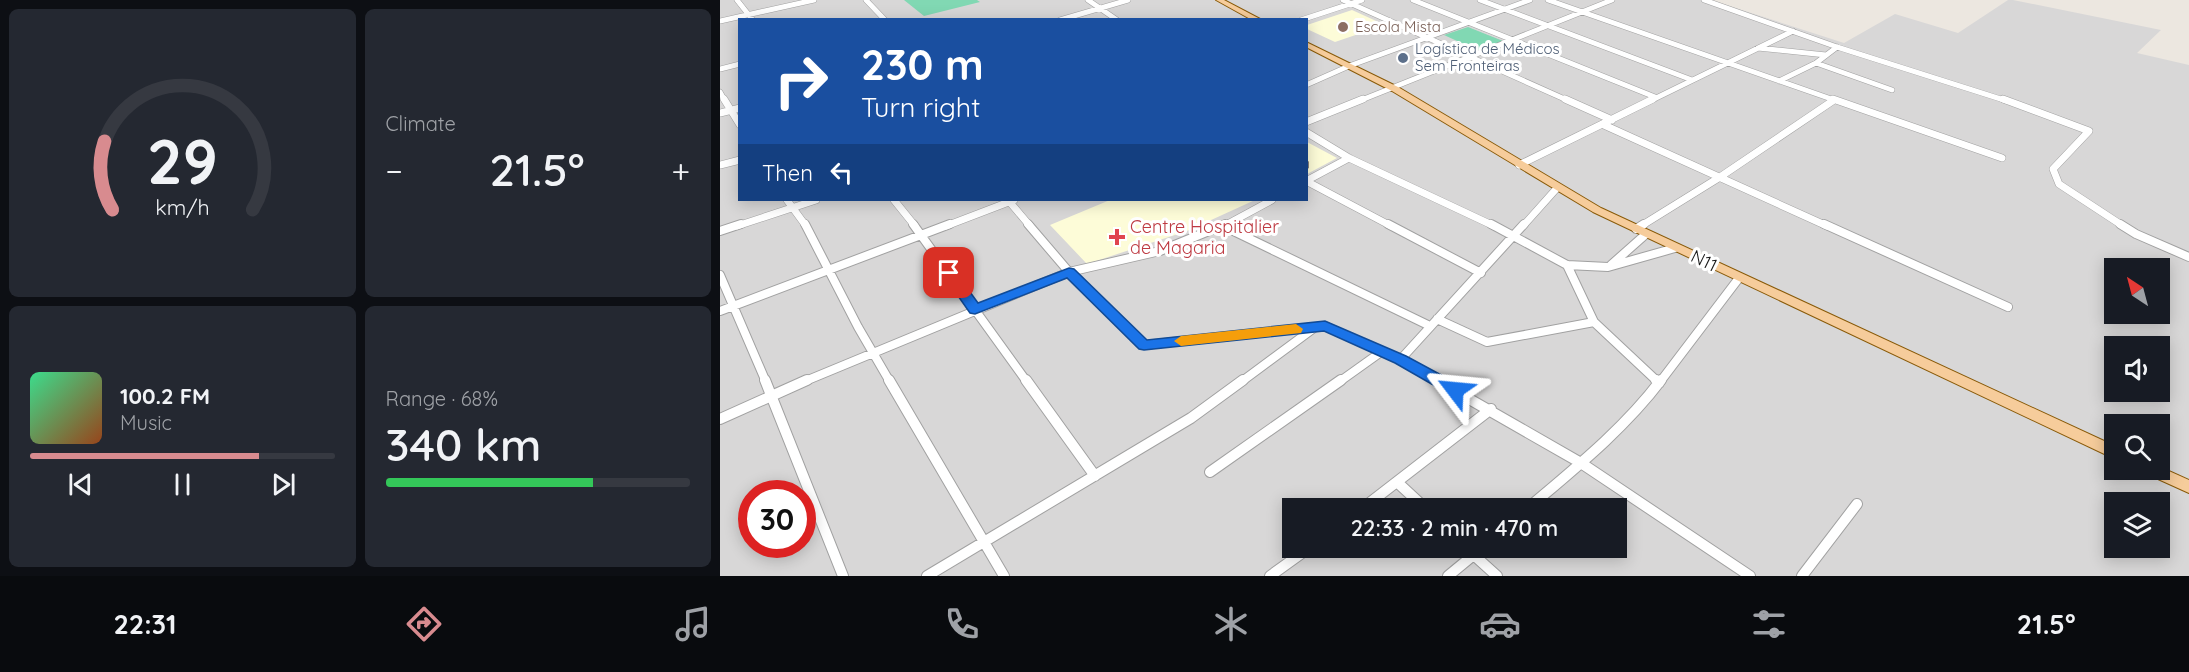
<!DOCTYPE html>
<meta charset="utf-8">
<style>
:root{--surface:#171b24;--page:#242831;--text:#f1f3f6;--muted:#9ea1a6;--line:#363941;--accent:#d88b8f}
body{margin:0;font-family:Quicksand,sans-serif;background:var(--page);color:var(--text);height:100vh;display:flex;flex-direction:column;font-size:22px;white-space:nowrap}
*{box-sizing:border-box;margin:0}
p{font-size:20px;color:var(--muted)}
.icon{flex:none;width:33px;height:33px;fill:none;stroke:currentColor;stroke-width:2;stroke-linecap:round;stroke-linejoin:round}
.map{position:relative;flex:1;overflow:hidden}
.drawer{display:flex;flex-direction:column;gap:9px;padding:9px;background:#0d0f14;width:720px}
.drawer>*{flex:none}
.banner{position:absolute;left:18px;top:18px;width:570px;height:183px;border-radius:0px;box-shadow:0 3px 15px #0003;background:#1a4fa0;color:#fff;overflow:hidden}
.needle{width:39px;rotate:324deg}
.fabs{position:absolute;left:1384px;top:258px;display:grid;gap:12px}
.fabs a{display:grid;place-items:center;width:66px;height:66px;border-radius:0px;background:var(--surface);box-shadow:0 3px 15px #0003;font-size:30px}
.speed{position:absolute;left:18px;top:480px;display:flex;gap:12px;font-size:30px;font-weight:700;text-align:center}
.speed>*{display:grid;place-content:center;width:78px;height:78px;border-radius:50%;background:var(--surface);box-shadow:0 3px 15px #0003;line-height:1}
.speed .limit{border:9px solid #d22;background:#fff;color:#111}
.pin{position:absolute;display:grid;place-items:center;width:51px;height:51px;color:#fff;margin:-26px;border-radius:12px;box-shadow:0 3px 9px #0006}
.me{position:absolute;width:66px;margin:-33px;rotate:299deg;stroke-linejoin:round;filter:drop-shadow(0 0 4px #0008)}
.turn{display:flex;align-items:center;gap:21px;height:126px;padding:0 24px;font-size:27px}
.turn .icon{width:78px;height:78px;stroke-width:2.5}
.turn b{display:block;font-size:42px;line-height:51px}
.then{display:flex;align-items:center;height:57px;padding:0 24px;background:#0003;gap:12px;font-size:22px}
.big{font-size:45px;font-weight:600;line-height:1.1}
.drawer .tile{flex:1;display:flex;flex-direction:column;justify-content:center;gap:9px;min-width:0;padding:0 21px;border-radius:9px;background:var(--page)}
.drawer .dial{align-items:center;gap:0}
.dial svg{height:156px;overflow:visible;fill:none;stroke:var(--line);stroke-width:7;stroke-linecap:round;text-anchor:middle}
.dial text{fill:var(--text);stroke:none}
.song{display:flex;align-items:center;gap:18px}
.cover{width:72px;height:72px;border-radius:9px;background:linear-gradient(135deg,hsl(150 70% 55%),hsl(20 70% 35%))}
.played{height:6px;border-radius:3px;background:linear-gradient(90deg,var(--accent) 75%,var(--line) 75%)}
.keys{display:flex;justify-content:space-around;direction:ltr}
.heat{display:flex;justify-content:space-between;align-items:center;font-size:33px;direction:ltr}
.charge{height:9px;border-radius:4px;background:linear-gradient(90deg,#34c759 68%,var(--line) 0)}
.drawer .tiles{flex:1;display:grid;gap:9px;grid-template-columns:repeat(2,1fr)}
.trip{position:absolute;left:562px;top:498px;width:345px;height:60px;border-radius:0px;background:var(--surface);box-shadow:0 3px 15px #0003;font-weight:600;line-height:60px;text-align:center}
.dock{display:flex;height:96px;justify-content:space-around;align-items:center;background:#090b0e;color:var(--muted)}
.dock .icon{width:42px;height:42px}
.dock .selected{color:var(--accent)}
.dock b{font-size:27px;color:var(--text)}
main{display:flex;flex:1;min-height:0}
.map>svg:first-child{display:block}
.residential{fill:#d8d7d7;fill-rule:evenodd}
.education{fill:#fdfcd8}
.pitch{fill:#81d8b3}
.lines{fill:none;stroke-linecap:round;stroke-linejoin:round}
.street-far3-casing{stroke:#a1a1a1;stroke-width:6}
.street-far2-casing{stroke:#a1a1a1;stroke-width:8}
.street-far1-casing{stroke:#a1a1a1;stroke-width:10}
.street-casing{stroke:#a1a1a1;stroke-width:12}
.primary-casing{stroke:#895a08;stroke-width:2}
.street-far3{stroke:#fff;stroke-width:5}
.street-far2{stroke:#fff;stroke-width:7}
.street-far1{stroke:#fff;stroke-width:8}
.street{stroke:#fff;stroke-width:10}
.primary{fill:#f6cc9b;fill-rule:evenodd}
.shaded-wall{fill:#86807b}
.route{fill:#1a73e8;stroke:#114b97;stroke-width:1.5}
.slow{fill:#f59e0b}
.education-dot{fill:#8d6e63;stroke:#fff;stroke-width:2}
.service-dot{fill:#5c6f8a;stroke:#fff;stroke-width:2}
.health-dot{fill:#e0444e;stroke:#fff;stroke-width:2}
.labels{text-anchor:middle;stroke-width:6;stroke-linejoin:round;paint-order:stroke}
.far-education-label{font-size:15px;fill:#785e54;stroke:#fff;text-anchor:start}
.far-service-label{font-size:15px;fill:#4e5e75;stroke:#fff;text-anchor:start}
.health-label{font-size:18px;fill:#be3a42;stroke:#fff;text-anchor:start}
.street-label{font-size:18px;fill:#1a1a1a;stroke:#fff}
</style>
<main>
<section class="drawer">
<div class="tiles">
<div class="tile dial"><svg viewBox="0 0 100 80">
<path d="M14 69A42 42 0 1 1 86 69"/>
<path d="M14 69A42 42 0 0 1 10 34" stroke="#d88b8f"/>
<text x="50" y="56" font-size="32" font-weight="700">29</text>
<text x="50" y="72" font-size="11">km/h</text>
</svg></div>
<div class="tile"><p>Climate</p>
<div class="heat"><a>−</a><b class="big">21.5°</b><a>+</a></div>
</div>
<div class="tile">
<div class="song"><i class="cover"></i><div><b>100.2 FM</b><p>Music</p></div></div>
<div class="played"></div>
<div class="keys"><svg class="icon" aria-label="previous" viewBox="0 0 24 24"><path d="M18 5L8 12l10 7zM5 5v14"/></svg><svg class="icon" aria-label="pause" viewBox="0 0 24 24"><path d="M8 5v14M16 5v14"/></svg><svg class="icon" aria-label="next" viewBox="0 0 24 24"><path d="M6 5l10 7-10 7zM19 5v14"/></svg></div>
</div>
<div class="tile"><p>Range · 68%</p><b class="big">340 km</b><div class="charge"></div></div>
</div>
</section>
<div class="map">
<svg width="1469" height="576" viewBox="0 0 1469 576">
<rect width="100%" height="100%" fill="#ece7e0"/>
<path class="residential" d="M 0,0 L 991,0 L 1124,43 L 1175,14 L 1238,33 L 1288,0 L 1293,0 L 1441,30 L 1417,53 L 1469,65 L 1469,576 L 0,576 ZM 20,20 L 586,20 L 586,200 L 20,200 ZM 1395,268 L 1440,268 L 1440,314 L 1395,314 ZM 1395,346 L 1440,346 L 1440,392 L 1395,392 ZM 1395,424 L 1440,424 L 1440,470 L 1395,470 ZM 32,494 L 82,494 L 82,544 L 32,544 ZM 1395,502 L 1440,502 L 1440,548 L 1395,548 ZM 573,508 L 897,508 L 897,548 L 573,548 Z"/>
<path class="education" d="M 632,10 L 665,25 L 615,42 L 587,29 L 587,25 Z
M 587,142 L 617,158 L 587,174 Z
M 390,200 L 535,200 L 467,231 L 367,264 L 330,225 Z"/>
<path class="pitch" d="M 184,0 L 257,0 L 260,2 L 204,16 Z
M 748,27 L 783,41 L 759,51 L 724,35 Z"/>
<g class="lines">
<g class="street-far3-casing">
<path id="street-far3" d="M 17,0 L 32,19
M 146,0 L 165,20
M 368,0 L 397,20
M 623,0 L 849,101
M 693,0 L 935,97
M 760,0 L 972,80
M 828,0 L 1117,101
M 984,0 L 1117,47 L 1287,101
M 340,20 L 408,0
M 581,20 L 642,0
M 0,21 L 94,0
M 1038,48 L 1106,55
M 1096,63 L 1172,90
M 0,69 L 20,64
M 1059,81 L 1096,63 L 1117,47
M 586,85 L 629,66 L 810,0
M 0,92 L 5,101
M 639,101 L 892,0
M 930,101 L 1073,31"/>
</g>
<g class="street-far2-casing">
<path id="street-far2" d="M 4,99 L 20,125
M 845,99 L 892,120
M 1113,99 L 1282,158
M 1283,99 L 1369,131 L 1333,169 L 1339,184 L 1403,226
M 0,113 L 20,108
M 586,122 L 643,99
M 884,125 L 1107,226
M 586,132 L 629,158 L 774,226
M 0,165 L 20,160
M 799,165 L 933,99
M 586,181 L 671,226
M 586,181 L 629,158
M 67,200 L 86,226
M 174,200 L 195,226
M 288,200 L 310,226
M 17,226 L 96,200
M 226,226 L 294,200
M 504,226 L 552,200
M 803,226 L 837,188
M 921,226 L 1000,177 L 1114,100"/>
</g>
<g class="street-far1-casing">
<path id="street-far1" d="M 85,224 L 138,327 L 170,382
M 193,224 L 307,382
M 668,224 L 761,273
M 771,224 L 847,265 L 888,267 L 955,248
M 1104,224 L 1288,307
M 1400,224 L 1416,234 L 1469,257
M 503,226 L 710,326
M 916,229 L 924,224
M 0,231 L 21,224
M 847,265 L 874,322
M 891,265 L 926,234
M 349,272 L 424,345 L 605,326 L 680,360
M 349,272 L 440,251 L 506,224
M 0,275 L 46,382
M 0,311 L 230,224
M 717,319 L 767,342 L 874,322 L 938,382
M 83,382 L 349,272 L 308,224
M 521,382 L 594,328
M 619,382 L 661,352
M 718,382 L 680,360 L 804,224
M 940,382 L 1019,278"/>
</g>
<g class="street-casing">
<path id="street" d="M 45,380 L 123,576
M 169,380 L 284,576
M 306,380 L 375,476
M 716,380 L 861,463 L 1030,576
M 936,380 L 939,383
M 0,419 L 87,380
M 490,472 L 621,380
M 678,483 L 705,508
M 643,508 L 771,409
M 808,508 C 854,469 904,429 941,380
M 746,548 L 777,576
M 207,576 L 471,418 L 523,380
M 550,576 L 589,548
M 728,576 L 762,548
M 1082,576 L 1137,504"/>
</g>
<g class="primary-casing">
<path id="primary" d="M 496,0 L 504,0 L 542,20 L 532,20 Z
M 586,42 L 678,87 L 881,208 L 1395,446 L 1395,459 L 873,212 L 672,91 L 586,47 Z
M 1440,467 L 1469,480 L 1469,493 L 1427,474 L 1424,470 L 1440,470 Z"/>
</g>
<use href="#street-far3" class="street-far3"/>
<use href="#street-far2" class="street-far2"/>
<use href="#street-far1" class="street-far1"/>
<use href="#street" class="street"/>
<use href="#primary" class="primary"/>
</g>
<path class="shaded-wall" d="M 589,161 L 589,168 L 586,170 L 586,163 Z"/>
<path class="route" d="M 349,268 L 354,269 L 427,340 L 605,321 L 686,356 L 740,385 L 743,390 L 735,395 L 729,394 L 675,363 L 604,331 L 424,350 L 419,349 L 347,278 L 255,314 L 250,313 L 222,273 L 229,269 L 234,270 L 258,303 Z"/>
<path class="slow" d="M 576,324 L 583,329 L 581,333 L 461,346 L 454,341 L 461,336 Z"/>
<circle class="education-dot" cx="623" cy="27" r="6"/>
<circle class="service-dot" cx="683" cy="58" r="6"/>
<path class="health-dot" d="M394 228h6v6h6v6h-6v6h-6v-6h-6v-6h6z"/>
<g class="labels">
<g class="far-education-label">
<text x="635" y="32">Escola Mista</text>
</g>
<g class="far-service-label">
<text x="695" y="54">Logística de Médicos<tspan x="695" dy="17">Sem Fronteiras</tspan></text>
</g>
<g class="health-label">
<text x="410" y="233">Centre Hospitalier<tspan x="410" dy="21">de Magaria</tspan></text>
</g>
<g class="street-label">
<text transform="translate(984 261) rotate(26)" y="6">N11</text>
</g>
</g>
</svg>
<div class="fabs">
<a><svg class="needle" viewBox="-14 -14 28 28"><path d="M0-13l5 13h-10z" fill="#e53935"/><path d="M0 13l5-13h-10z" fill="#9ea1a6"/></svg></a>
<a><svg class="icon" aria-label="sound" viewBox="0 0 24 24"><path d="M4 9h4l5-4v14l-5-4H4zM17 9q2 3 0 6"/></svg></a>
<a><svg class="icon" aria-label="search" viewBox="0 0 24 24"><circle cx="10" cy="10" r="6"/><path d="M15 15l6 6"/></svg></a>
<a><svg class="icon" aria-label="layers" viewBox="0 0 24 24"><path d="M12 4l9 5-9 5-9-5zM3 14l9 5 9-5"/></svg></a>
</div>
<div class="speed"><div class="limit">30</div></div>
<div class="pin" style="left:229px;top:273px;background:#d93025"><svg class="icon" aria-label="arrive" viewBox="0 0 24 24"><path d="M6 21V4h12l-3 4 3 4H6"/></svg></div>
<svg class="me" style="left:735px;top:390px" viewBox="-20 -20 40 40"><path d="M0-17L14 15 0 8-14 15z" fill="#1a73e8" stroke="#fff" stroke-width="4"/></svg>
<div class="trip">22:33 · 2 min · 470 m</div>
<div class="banner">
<div class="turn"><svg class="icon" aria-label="right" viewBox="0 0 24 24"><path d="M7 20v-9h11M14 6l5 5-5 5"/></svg><div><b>230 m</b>Turn right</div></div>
<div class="then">Then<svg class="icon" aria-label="left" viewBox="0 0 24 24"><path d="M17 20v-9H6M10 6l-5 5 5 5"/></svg></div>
</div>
</div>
</main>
<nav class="dock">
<b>22:31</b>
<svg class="icon selected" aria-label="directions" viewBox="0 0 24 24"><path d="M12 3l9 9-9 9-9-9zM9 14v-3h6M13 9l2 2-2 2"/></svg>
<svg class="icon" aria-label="music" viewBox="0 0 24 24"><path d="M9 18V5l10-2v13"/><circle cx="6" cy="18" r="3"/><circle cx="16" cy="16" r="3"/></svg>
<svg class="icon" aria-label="phone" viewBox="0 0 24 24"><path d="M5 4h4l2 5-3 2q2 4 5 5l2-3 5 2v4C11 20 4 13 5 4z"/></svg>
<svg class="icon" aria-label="climate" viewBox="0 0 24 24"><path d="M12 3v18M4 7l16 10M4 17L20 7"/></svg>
<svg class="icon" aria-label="car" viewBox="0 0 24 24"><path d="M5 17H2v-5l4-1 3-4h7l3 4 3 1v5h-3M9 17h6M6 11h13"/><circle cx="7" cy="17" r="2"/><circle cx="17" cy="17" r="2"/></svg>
<svg class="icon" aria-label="filters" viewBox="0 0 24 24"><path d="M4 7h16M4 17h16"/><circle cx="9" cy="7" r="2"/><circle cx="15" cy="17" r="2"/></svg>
<b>21.5°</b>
</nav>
